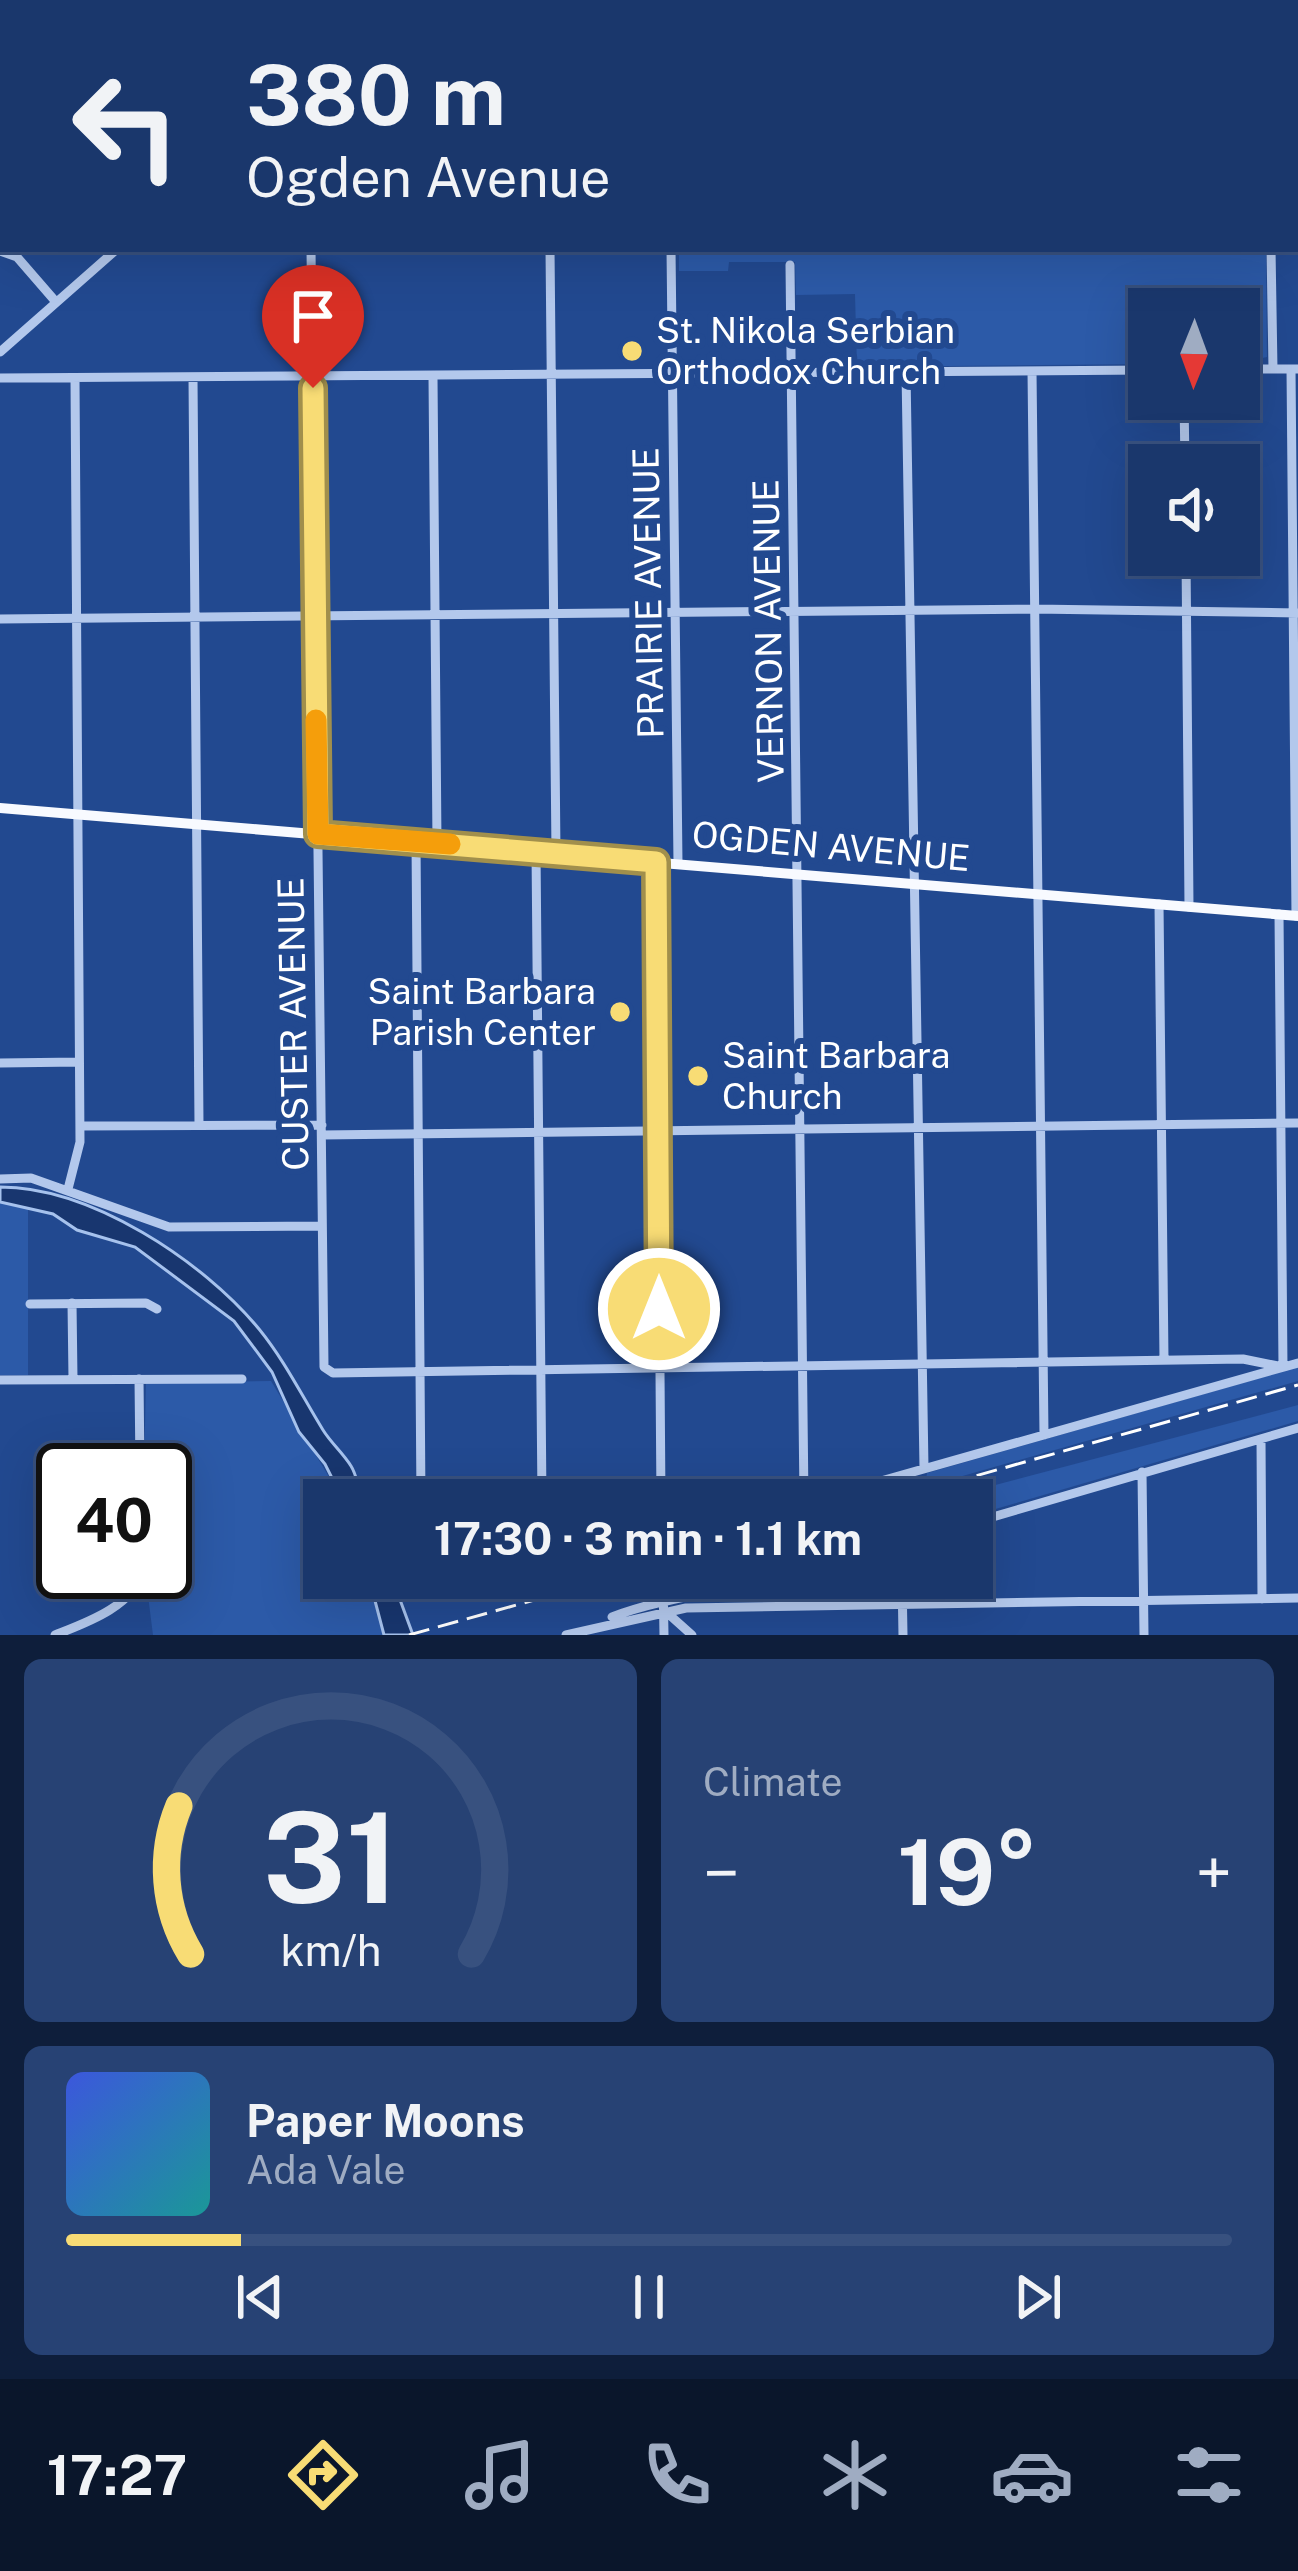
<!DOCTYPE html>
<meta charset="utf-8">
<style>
:root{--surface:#1a376c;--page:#274274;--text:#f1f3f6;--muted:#9facc2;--line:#38517f;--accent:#f8dc75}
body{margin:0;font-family:"Public Sans",sans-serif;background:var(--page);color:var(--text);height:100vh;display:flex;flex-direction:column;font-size:45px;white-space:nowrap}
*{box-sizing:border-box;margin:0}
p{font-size:39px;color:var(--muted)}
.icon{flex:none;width:66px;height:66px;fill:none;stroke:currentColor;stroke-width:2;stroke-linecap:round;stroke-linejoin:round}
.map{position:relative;height:1635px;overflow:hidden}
.panel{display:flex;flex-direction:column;gap:24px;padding:24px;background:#0e1e3b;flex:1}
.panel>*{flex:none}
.top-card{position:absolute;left:0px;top:0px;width:1299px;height:252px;box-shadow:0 12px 48px #0002,0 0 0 3px var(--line);background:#1a376c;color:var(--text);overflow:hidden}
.needle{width:78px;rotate:181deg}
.controls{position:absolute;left:1128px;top:288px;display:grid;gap:24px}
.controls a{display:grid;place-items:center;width:132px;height:132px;border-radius:0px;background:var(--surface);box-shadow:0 12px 48px #0002,0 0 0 3px var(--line);font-size:60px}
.speed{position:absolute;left:36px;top:1443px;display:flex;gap:24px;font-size:60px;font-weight:700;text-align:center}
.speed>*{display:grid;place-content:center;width:156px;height:156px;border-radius:50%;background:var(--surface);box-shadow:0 12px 48px #0002,0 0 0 3px var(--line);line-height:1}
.speed .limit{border:6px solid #111;border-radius:18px;background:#fff;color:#111}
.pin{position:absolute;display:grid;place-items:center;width:102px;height:102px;color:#fff;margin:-123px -51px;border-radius:50% 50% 50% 0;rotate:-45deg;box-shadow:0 0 12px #0007}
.pin .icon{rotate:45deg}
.me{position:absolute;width:132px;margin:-66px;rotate:0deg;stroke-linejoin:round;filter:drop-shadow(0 0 9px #0008)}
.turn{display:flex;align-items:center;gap:42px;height:252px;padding:0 48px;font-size:54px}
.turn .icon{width:156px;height:156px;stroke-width:2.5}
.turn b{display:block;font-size:84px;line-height:102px}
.big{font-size:90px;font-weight:700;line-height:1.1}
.panel .tile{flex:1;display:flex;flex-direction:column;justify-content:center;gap:18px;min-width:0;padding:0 42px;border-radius:18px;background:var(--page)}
.panel .dial{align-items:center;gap:0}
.dial svg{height:312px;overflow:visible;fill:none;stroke:var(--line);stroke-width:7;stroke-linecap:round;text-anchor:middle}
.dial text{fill:var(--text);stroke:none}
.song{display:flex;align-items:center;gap:36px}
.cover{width:144px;height:144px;border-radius:18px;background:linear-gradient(135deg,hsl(230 70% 55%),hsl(180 70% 35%))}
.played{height:12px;border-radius:6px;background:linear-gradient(90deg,var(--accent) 15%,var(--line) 15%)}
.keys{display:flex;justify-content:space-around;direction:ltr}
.heat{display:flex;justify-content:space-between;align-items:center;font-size:66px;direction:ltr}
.panel .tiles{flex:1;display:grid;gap:24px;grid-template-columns:1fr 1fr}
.tile:last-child{grid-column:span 2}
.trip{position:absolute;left:303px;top:1479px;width:690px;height:120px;border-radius:0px;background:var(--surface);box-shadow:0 12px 48px #0002,0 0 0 3px var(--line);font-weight:700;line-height:120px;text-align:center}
.dock{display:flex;height:192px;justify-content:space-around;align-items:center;background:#0a162b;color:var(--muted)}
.dock .icon{width:84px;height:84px}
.dock .on{color:var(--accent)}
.dock b{font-size:54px;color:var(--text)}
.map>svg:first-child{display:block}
.green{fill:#2c5aa8}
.water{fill:#18366f;stroke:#a6c2ed;stroke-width:3}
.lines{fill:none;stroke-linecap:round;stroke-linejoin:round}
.minor{stroke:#b3c8ec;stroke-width:9}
.major{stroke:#f8faff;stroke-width:10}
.rail{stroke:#fff;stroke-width:3;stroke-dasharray:21 9;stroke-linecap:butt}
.route-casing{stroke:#a18f4c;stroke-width:30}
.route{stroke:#f8dc75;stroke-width:21}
.slow{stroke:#f59e0b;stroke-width:21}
.poi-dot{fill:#f8dc75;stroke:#224990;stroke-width:4.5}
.labels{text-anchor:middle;stroke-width:12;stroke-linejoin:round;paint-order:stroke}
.poi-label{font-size:36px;fill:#fff;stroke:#224990;text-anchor:start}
.street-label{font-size:36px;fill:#fff;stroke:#224990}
</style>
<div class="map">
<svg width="1298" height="1635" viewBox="0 0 1298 1635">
<rect width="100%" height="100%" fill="#224990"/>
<path class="green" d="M 679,249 L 1266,249 L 1267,357 L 1239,363 L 1239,309 L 1149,309 L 1149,364 L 857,367 L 855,294 L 796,295 L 795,262 L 729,262 L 728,271 L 679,271 Z
M 0,1202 L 28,1206 L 28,1375 L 0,1375 Z
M 1298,1367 L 1298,1381 L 878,1500 L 855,1500 L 926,1480 L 927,1473 Z
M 271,1381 L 343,1500 L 324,1500 L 324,1578 L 369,1578 L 384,1635 L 153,1635 L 145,1572 L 165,1572 L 165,1470 L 144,1470 L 146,1383 Z
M 1298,1405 L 1298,1421 L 992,1510 L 980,1501 L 939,1500 Z"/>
<path class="water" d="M 0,1187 C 91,1187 203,1261 259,1329 C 285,1361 302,1396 323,1430 C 331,1443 343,1453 351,1466 C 358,1477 357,1489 364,1500 L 343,1500 L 325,1464 L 299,1432 L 272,1372 L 234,1321 L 135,1247 L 77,1230 L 53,1214 L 0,1202 Z
M 369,1578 L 392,1578 L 413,1635 L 384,1635 Z"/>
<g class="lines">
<path class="minor" d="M 307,0 L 307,3
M 547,0 L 548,3
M 669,0 L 669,3
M 789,0 L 789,3
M 916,0 L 917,3
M 1269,0 L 1269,3
M 404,3 L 408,0
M 0,37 L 3,37
M 1296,130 L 1298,130
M 0,138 L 3,138
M 311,249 L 324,1367 L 333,1373 L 1243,1359 L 1283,1367 L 1279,914
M 550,249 L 556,853
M 671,249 L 678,863
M 1271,249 L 1273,369
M 0,251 L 17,257 L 56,302
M 790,265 L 804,1500
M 0,352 L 117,249
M 1239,369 L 1298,369
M 1291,369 L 1296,916
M 1032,371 L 1044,1435
M 906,372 L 924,1468
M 433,377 L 437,843
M 0,378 L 1149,370
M 193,378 L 199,1125
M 1184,399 L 1185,465
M 1186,555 L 1189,907
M 0,619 L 1035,609 L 1298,613
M 416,841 L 421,1500
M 536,851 L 542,1500
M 656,862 L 661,1500
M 1159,904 L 1164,1360
M 0,1063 L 79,1062
M 80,1126 L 322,1125
M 322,1135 L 1298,1123
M 0,1179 L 31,1178 L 169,1227 L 322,1226
M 68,1189 L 80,1142 L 75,379
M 72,1303 L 73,1379
M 30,1304 L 146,1303 L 157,1309
M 139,1379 L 140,1470
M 0,1380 L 242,1379
M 1261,1439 L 1262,1599
M 1142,1472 L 1144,1635
M 814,1500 L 1298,1363
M 972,1523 L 1298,1428
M 663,1578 L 664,1635
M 902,1578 L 903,1635
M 664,1610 L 692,1635
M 612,1617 C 664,1597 721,1593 775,1578
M 55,1635 C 83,1624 135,1606 141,1572
M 566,1635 L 686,1608 L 1298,1598"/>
<path class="major" d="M 0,808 L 1298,916"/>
<path class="rail" d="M 890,1500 L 1298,1385
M 599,1593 L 650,1578
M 409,1635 L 613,1578"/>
</g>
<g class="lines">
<g class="route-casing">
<path id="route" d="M 313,388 L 318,834 L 656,862 L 659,1309"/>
</g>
<use href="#route" class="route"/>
<path class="slow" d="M 316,720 L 318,834 L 450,844"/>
</g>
<g class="poi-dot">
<circle cx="632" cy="351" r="12"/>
<circle cx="620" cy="1012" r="12"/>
<circle cx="698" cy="1076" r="12"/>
</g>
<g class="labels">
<g class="poi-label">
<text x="656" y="343">St. Nikola Serbian<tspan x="656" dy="41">Orthodox Church</tspan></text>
<text x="596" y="1004" text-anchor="end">Saint Barbara<tspan x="596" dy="41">Parish Center</tspan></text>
<text x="722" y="1068">Saint Barbara<tspan x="722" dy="41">Church</tspan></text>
</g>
<g class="street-label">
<text transform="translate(648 593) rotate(-91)" y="13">PRAIRIE AVENUE</text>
<text transform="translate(768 631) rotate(-91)" y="13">VERNON AVENUE</text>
<text transform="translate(831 846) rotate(5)" y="13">OGDEN AVENUE</text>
<text transform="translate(293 1024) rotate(-91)" y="13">CUSTER AVENUE</text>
</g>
</g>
</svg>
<div class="controls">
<a><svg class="needle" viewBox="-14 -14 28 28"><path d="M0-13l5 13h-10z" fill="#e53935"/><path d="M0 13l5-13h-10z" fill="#9facc2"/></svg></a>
<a><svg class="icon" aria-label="sound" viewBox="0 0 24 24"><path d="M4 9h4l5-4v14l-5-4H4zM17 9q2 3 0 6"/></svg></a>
</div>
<div class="speed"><div class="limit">40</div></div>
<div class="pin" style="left:313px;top:388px;background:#d93025"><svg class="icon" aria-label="arrive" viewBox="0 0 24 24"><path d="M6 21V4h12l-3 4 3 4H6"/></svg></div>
<svg class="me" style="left:659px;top:1309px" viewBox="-20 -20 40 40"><circle r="17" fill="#f8dc75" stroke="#fff" stroke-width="3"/><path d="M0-11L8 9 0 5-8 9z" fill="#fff"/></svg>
<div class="trip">17:30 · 3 min · 1.1 km</div>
<div class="top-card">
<div class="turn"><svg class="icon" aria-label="left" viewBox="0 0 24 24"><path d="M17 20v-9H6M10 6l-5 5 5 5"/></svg><div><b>380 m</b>Ogden Avenue</div></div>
</div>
</div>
<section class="panel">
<div class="tiles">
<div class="tile dial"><svg viewBox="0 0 100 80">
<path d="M14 69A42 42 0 1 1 86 69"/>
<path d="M14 69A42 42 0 0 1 11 31" stroke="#f8dc75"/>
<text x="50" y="56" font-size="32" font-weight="700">31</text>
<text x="50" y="72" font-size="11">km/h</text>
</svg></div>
<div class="tile"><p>Climate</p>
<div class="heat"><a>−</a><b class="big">19°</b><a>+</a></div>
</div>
<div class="tile">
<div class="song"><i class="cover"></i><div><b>Paper Moons</b><p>Ada Vale</p></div></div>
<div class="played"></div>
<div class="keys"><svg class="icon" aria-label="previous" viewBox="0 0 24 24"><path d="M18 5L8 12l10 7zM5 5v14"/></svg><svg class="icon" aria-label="pause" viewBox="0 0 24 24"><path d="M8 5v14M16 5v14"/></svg><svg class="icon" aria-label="next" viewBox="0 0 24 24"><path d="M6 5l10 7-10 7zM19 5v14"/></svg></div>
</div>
</div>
</section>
<nav class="dock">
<b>17:27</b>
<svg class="icon on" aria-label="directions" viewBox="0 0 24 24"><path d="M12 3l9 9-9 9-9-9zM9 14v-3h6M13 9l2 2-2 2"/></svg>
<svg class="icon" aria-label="music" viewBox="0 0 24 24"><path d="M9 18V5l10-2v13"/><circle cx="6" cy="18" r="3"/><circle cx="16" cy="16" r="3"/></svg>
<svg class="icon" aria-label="phone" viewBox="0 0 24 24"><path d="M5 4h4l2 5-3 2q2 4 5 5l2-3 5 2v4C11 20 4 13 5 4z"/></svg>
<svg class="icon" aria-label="climate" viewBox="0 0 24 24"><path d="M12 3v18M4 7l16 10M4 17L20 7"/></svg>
<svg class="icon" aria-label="car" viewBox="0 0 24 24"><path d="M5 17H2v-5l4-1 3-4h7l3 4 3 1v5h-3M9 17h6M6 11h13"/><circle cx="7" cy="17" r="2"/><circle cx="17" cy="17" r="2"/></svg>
<svg class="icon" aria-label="filters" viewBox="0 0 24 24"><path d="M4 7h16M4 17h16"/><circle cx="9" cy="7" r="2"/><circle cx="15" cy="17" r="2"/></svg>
</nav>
